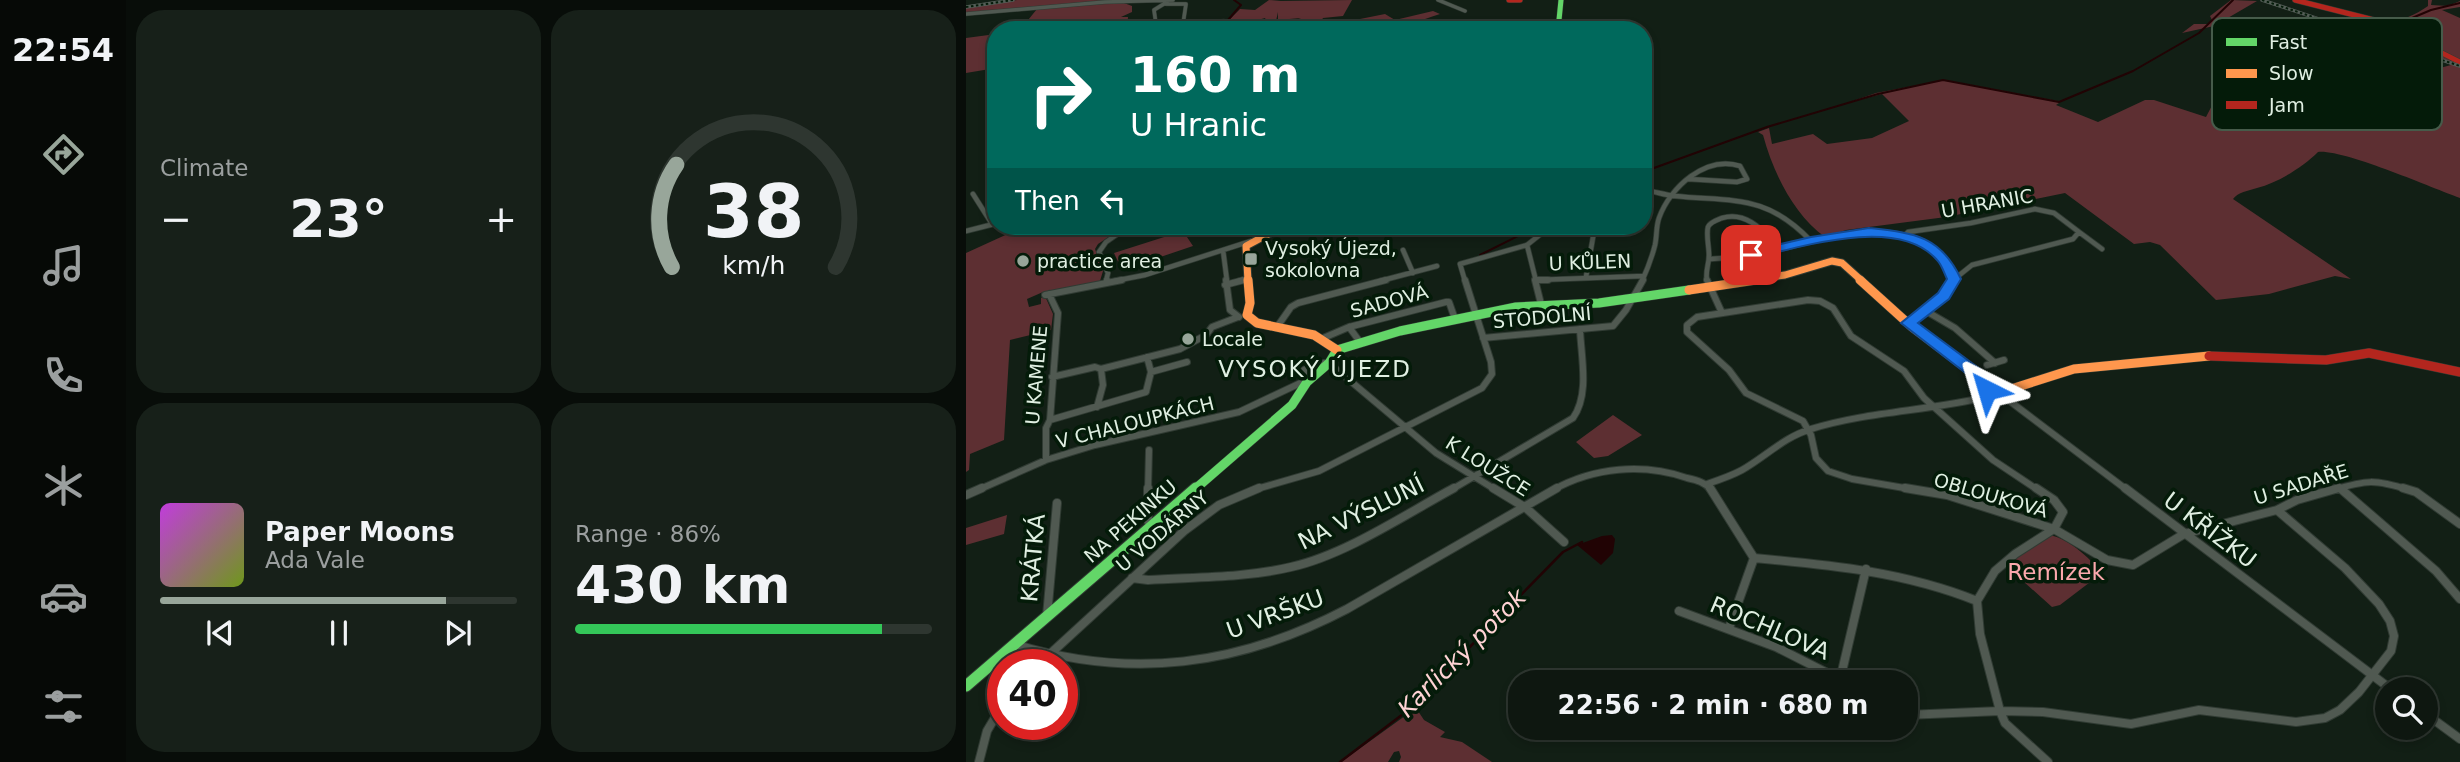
<!DOCTYPE html>
<meta charset="utf-8">
<style>
:root{--surface:#0e1710;--page:#172019;--text:#f1f3f6;--muted:#9b9f9f;--line:#2e3630;--accent:#98a69a}
body{margin:0;font-family:"DejaVu Sans",sans-serif;background:var(--page);color:var(--text);height:100vh;display:flex;flex-direction:column;font-size:26px;white-space:nowrap}
*{box-sizing:border-box;margin:0}
p{font-size:23px;color:var(--muted)}
.icon{flex:none;width:38px;height:38px;fill:none;stroke:currentColor;stroke-width:2;stroke-linecap:round;stroke-linejoin:round}
.map{position:relative;flex:1;overflow:hidden}
.panel{display:flex;flex-direction:column;gap:10px;padding:10px;background:#080d09;width:840px}
.panel>*{flex:none}
.hud{position:absolute;left:21px;top:21px;width:665px;height:214px;border-radius:28px;box-shadow:0 4px 10px #0003,0 0 0 2px var(--line);background:#00695c;color:#fff;overflow:hidden}
.tools{position:absolute;left:1409px;top:677px;display:grid;gap:14px}
.tools a{display:grid;place-items:center;width:63px;height:63px;border-radius:50%;background:var(--surface);box-shadow:0 4px 10px #0003,0 0 0 2px var(--line);font-size:35px}
.speed{position:absolute;left:21px;top:649px;display:flex;gap:14px;font-size:35px;font-weight:700;text-align:center}
.speed>*{display:grid;place-content:center;width:91px;height:91px;border-radius:50%;background:var(--surface);box-shadow:0 4px 10px #0003,0 0 0 2px var(--line);line-height:1}
.speed .limit{border:10px solid #d22;background:#fff;color:#111}
.pin{position:absolute;display:grid;place-items:center;width:60px;height:60px;color:#fff;margin:-30px;border-radius:14px;box-shadow:0 4px 10px #0006}
.me{position:absolute;width:77px;margin:-38px;rotate:320deg;stroke-linejoin:round;filter:drop-shadow(0 0 5px #0008)}
.turn{display:flex;align-items:center;gap:24px;height:147px;padding:0 28px;font-size:32px}
.turn .icon{width:91px;height:91px;stroke-width:2.5}
.turn b{display:block;font-size:49px;line-height:60px}
.then{display:flex;align-items:center;height:66px;padding:0 28px;background:#0003;gap:14px;font-size:26px}
.big{font-size:52px;font-weight:700;line-height:1.1}
.panel .card{flex:1;display:flex;flex-direction:column;justify-content:center;gap:10px;min-width:0;padding:0 24px;border-radius:28px;background:var(--page)}
.panel .dial{align-items:center;gap:0}
.dial svg{height:182px;overflow:visible;fill:none;stroke:var(--line);stroke-width:7;stroke-linecap:round;text-anchor:middle}
.dial text{fill:var(--text);stroke:none}
.song{display:flex;align-items:center;gap:21px}
.cover{width:84px;height:84px;border-radius:10px;background:linear-gradient(135deg,hsl(290 70% 55%),hsl(80 70% 35%))}
.played{height:7px;border-radius:4px;background:linear-gradient(90deg,var(--accent) 80%,var(--line) 80%)}
.keys{display:flex;justify-content:space-around;direction:ltr}
.heat{display:flex;justify-content:space-between;align-items:center;font-size:38px;direction:ltr}
.charge{height:10px;border-radius:5px;background:linear-gradient(90deg,#34c759 86%,var(--line) 0)}
.panel .tiles{flex:1;display:grid;gap:10px;grid-template-columns:repeat(2,1fr)}
.trip{position:absolute;left:542px;top:670px;width:410px;height:70px;border-radius:28px;background:var(--surface);box-shadow:0 4px 10px #0003,0 0 0 2px var(--line);font-weight:700;line-height:70px;text-align:center}
main{display:flex;flex:1;min-height:0}
.menu{display:flex;flex-direction:column;width:126px;justify-content:space-around;align-items:center;background:#060906;color:var(--muted)}
.menu .icon{width:49px;height:49px}
.menu .current{color:var(--accent)}
.menu b{font-size:32px;color:var(--text)}
.map>svg:first-child{display:block}
.green{fill:#5d2f32}
.water{fill:#210304}
.lines{fill:none;stroke-linecap:round;stroke-linejoin:round}
.stream-far1{stroke:#210304;stroke-width:2}
.stream{stroke:#210304;stroke-width:2.5}
.street-far3-casing{stroke:#303b33;stroke-width:4.5}
.street-far2-casing{stroke:#303b33;stroke-width:6}
.street-far1-casing{stroke:#303b33;stroke-width:8}
.street-casing{stroke:#303b33;stroke-width:10}
.fast-far2-casing{stroke:#303b33;stroke-width:6}
.fast-far1-casing{stroke:#303b33;stroke-width:10}
.fast-casing{stroke:#303b33;stroke-width:13}
.slow-far1-casing{stroke:#303b33;stroke-width:9}
.slow-casing{stroke:#303b33;stroke-width:10}
.jam-far1-casing{stroke:#303b33;stroke-width:6}
.jam-casing{stroke:#303b33;stroke-width:10}
.street-far3{stroke:#505951;stroke-width:3.5}
.street-far2{stroke:#505951;stroke-width:4.5}
.street-far1{stroke:#505951;stroke-width:6}
.street{stroke:#505951;stroke-width:8}
.fast-far2{stroke:#63d668;stroke-width:5}
.fast-far1{stroke:#63d668;stroke-width:9}
.fast{stroke:#63d668;stroke-width:11}
.slow-far1{stroke:#ff974d;stroke-width:7}
.slow{stroke:#ff974d;stroke-width:9}
.jam-far1{stroke:#b3261e;stroke-width:5}
.jam{stroke:#b3261e;stroke-width:9}
.rail-casing{stroke:#535d56;stroke-width:3.5}
.rail{stroke:#041b09;stroke-width:2;stroke-dasharray:2.5;stroke-linecap:butt}
.route{fill:#1a73e8;stroke:#114b97;stroke-width:2}
.poi-dot{fill:#98a69a;stroke:#041b09;stroke-width:2.5}
.labels{text-anchor:middle;stroke-width:7;stroke-linejoin:round;paint-order:stroke}
.street-label{font-size:19px;fill:#e0efe2;stroke:#041b09}
.poi-label{font-size:19px;fill:#e0efe2;stroke:#041b09;text-anchor:start}
.quarter-label{font-size:23px;letter-spacing:2px;fill:#e0efe2;stroke:#041b09}
.near-street-label{font-size:23px;fill:#e0efe2;stroke:#041b09}
.near-park-label{font-size:23px;fill:#fba8ac;stroke:#041b09}
.near-water-label{font-size:24px;font-style:italic;fill:#ffd3d4;stroke:#041b09}
.key{fill:#041b09;stroke:#465b4a;stroke-width:2}
.key-label{font-size:19px;fill:#e0efe2}
</style>
<main>
<nav class="menu">
<b>22:54</b>
<svg class="icon current" aria-label="directions" viewBox="0 0 24 24"><path d="M12 3l9 9-9 9-9-9zM9 14v-3h6M13 9l2 2-2 2"/></svg>
<svg class="icon" aria-label="music" viewBox="0 0 24 24"><path d="M9 18V5l10-2v13"/><circle cx="6" cy="18" r="3"/><circle cx="16" cy="16" r="3"/></svg>
<svg class="icon" aria-label="phone" viewBox="0 0 24 24"><path d="M5 4h4l2 5-3 2q2 4 5 5l2-3 5 2v4C11 20 4 13 5 4z"/></svg>
<svg class="icon" aria-label="climate" viewBox="0 0 24 24"><path d="M12 3v18M4 7l16 10M4 17L20 7"/></svg>
<svg class="icon" aria-label="car" viewBox="0 0 24 24"><path d="M5 17H2v-5l4-1 3-4h7l3 4 3 1v5h-3M9 17h6M6 11h13"/><circle cx="7" cy="17" r="2"/><circle cx="17" cy="17" r="2"/></svg>
<svg class="icon" aria-label="filters" viewBox="0 0 24 24"><path d="M4 7h16M4 17h16"/><circle cx="9" cy="7" r="2"/><circle cx="15" cy="17" r="2"/></svg>
</nav>
<section class="panel">
<div class="tiles">
<div class="card"><p>Climate</p>
<div class="heat"><a>−</a><b class="big">23°</b><a>+</a></div>
</div>
<div class="card dial"><svg viewBox="0 0 100 80">
<path d="M14 69A42 42 0 1 1 86 69"/>
<path d="M14 69A42 42 0 0 1 16 24" stroke="#98a69a"/>
<text x="50" y="56" font-size="32" font-weight="700">38</text>
<text x="50" y="72" font-size="11">km/h</text>
</svg></div>
<div class="card">
<div class="song"><i class="cover"></i><div><b>Paper Moons</b><p>Ada Vale</p></div></div>
<div class="played"></div>
<div class="keys"><svg class="icon" aria-label="previous" viewBox="0 0 24 24"><path d="M18 5L8 12l10 7zM5 5v14"/></svg><svg class="icon" aria-label="pause" viewBox="0 0 24 24"><path d="M8 5v14M16 5v14"/></svg><svg class="icon" aria-label="next" viewBox="0 0 24 24"><path d="M6 5l10 7-10 7zM19 5v14"/></svg></div>
</div>
<div class="card"><p>Range · 86%</p><b class="big">430 km</b><div class="charge"></div></div>
</div>
</section>
<div class="map">
<svg width="1494" height="762" viewBox="0 0 1494 762">
<rect width="100%" height="100%" fill="#121f15"/>
<path class="green" d="M 51,0 L 186,0 L 0,13 L 0,8 Z
M 303,0 L 315,1 L 386,0 L 377,16 L 357,18 L 354,23 L 333,26 L 331,30 L 300,30 L 335,18 L 312,20 L 312,12 L 310,21 L 301,22 L 299,18 L 292,20 L 291,24 L 272,28 L 263,26 L 263,20 L 274,9 L 289,10 Z
M 1265,0 L 1291,1 L 1248,26 L 1216,33 L 1228,24 L 1242,24 L 1246,20 L 1244,16 Z
M 1462,0 L 1466,0 L 1465,5 L 1482,6 L 1494,1 L 1494,7 L 1476,10 L 1494,18 L 1494,61 L 1416,21 C 1434,22 1448,16 1462,6 Z
M 137,3 L 158,3 L 166,6 L 166,12 L 155,17 L 162,17 L 161,30 L 54,30 L 71,9 Z
M 467,11 L 474,14 C 444,24 408,39 379,22 L 419,14 L 429,20 Z
M 1424,28 L 1494,63 L 1494,65 L 1406,34 Z
M 30,34 L 30,68 L 0,73 L 0,38 Z
M 1383,41 L 1334,68 L 1397,89 L 1485,65 L 1478,61 L 1494,67 L 1494,198 C 1466,188 1377,149 1352,152 C 1337,167 1313,182 1291,188 C 1282,191 1272,192 1267,199 L 1385,279 L 1369,276 L 1303,294 L 1250,300 L 1194,245 L 1184,242 L 1168,244 L 1099,193 L 980,217 L 880,230 L 859,237 C 827,214 807,172 797,135 L 792,132 L 803,128 L 806,144 L 847,134 L 861,144 L 906,138 L 943,121 L 916,94 L 881,103 L 910,93 L 979,80 L 1091,101 L 1093,103 L 1090,105 L 1132,122 L 1179,100 L 1188,100 L 1240,117 L 1253,92 L 1248,90 L 1259,77 L 1255,74 L 1277,64 L 1293,60 L 1328,69 L 1355,52 Z
M 59,226 L 159,226 L 132,244 L 129,249 L 137,271 L 134,281 L 77,292 L 61,299 L 63,307 L 75,304 L 75,298 L 79,296 L 87,314 L 85,330 L 44,340 L 38,440 L 4,454 L 3,470 L 0,472 L 0,253 Z
M 217,231 L 227,246 L 156,270 L 148,253 Z
M 647,415 L 676,435 L 642,456 L 628,458 L 610,442 Z
M 41,515 L 38,534 L 0,545 L 0,528 Z
M 1081,535 C 1100,536 1124,558 1136,573 L 1094,605 L 1086,607 L 1038,564 Z
M 450,708 L 458,720 L 479,732 L 474,737 L 496,742 L 526,762 L 433,762 L 435,757 L 433,751 L 428,752 L 422,762 L 375,762 Z"/>
<path class="water" d="M 636,536 L 646,535 L 649,539 L 647,553 L 635,565 L 611,545 Z"/>
<g class="lines">
<path class="stream-far1" d="M 1427,26 L 1465,10 L 1494,3
M 260,30 L 263,27 L 262,20 L 275,5 L 268,0
M 1330,68 L 1359,52 L 1422,28
M 677,172 L 801,127 L 912,94 L 977,80 L 1093,102 L 1167,71 L 1233,33 L 1267,0
M 514,255 L 572,226"/>
<path class="stream" d="M 374,762 L 441,711 L 597,552 L 616,542"/>
<g class="street-far3-casing">
<path id="street-far3" d="M 472,0 L 499,11
M 201,2 L 188,10 L 190,24 L 193,26 L 258,21
M 200,4 L 220,4 L 217,24
M 0,14 L 139,2 L 207,0"/>
</g>
<g class="street-far2-casing">
<path id="street-far2" d="M 677,190 C 688,191 698,195 709,196 C 769,202 800,194 845,241
M 7,194 L 26,224
M 0,231 L 28,224
M 1113,232 L 1136,249
M 938,236 L 942,232 L 1005,223 L 1069,209 L 1088,213 L 1113,232 L 1107,239 L 1006,265 L 986,281
M 561,245 L 570,281
M 257,250 L 261,281
M 437,250 L 447,273
M 743,259 C 759,258 776,257 792,254 C 840,245 936,210 975,255 C 980,262 984,272 988,279
M 620,277 L 629,226
M 570,280 L 678,276
M 140,281 L 142,273 L 133,252 L 140,242 L 163,226
M 148,281 L 179,275 L 285,241
M 272,281 L 283,278
M 414,281 L 471,266
M 499,281 L 494,264 L 561,245 L 585,226
M 676,281 C 681,270 686,257 689,245 C 691,236 690,226 693,218 C 704,187 740,155 774,166 L 781,179 L 771,182 L 722,179
M 741,281 C 739,271 743,265 743,255 C 743,247 740,235 742,227 C 744,222 751,220 756,218 C 781,210 799,233 815,249"/>
</g>
<g class="street-far1-casing">
<path id="street-far1" d="M 260,280 L 264,310 L 273,317
M 569,280 L 575,304
M 570,280 L 582,280
M 741,280 L 756,313
M 140,283 L 141,280
M 259,285 L 278,280
M 79,295 L 156,280
M 960,311 L 989,328 L 1029,363
M 943,323 L 973,300 L 988,280
M 311,327 L 325,307 L 332,303 L 420,280
M 383,327 L 394,342
M 517,338 L 647,326 L 660,310 L 677,280
M 355,339 L 383,327 L 480,302 L 483,302 L 489,319
M 1021,365 L 1038,360
M 185,372 L 221,362
M 86,377 L 129,367 L 135,369
M 1041,399 L 1161,490
M 131,407 L 137,385 L 135,369 L 214,349 L 240,335 L 246,327 L 272,317
M 84,420 L 180,392 L 185,372 L 181,357
M 80,460 L 80,428 L 84,420 L 92,313 L 83,294
M 741,484 C 753,480 765,476 776,470 C 799,457 818,437 845,429 C 903,411 965,411 1024,396
M 12,490 L 80,460 L 129,445 L 273,412 L 345,378 L 338,370 L 351,363 L 363,363 L 470,453 L 530,490
M 182,490 L 183,450
M 287,490 L 353,471 L 516,388 L 526,374 L 525,362 L 499,280
M 485,490 L 607,418 C 624,394 615,357 614,329
M 587,490 C 628,467 677,463 721,478 C 730,480 739,482 745,490
M 950,490 L 886,479 L 862,471 L 850,458 L 845,435 L 837,421 L 780,393 L 763,370 L 721,332 L 721,325 L 731,317 L 842,300 L 854,301 L 867,308 L 885,336 L 938,371 L 958,398 L 1027,460 L 1072,490
M 1367,490 C 1401,480 1408,479 1443,490"/>
</g>
<g class="street-casing">
<path id="street" d="M 182,488 L 182,521 L 186,525
M 527,488 L 560,508 L 598,542
M 744,488 L 788,558 L 763,628
M 939,488 L 981,495 L 1088,529 L 1097,512 L 1088,500 L 1070,488
M 1159,488 L 1426,690
M 1437,488 L 1450,492 L 1494,524
M 1375,489 L 1470,571 L 1494,599
M 0,495 L 16,488
M 1311,510 L 1379,568 L 1413,604 L 1424,621 L 1428,636 L 1425,651 L 1393,692 L 1374,710 L 1359,718 L 1330,722 L 1233,710 L 1165,724 L 1077,712 L 1034,711 L 1014,634 L 1011,601 L 1029,571 L 1049,554 L 1088,529 L 1141,560 L 1167,565 L 1218,534 Z
M 1311,510 L 1331,500 L 1373,488
M 788,558 C 865,565 939,572 1011,601
M 166,578 L 182,580 C 229,577 279,578 325,567 C 379,555 440,514 488,488
M 713,611 L 810,647 L 879,682
M 81,616 L 91,503
M 48,644 C 165,680 272,666 381,609 L 591,488
M 72,665 L 218,531 L 253,505 L 293,488
M 874,680 L 900,569
M 1460,714 L 1494,739
M 940,715 L 1034,711 L 1039,723 L 1082,762
M 13,762 L 21,731 L 37,704"/>
</g>
<g class="fast-far2-casing">
<path id="fast-far2" d="M 592,30 L 595,0"/>
</g>
<g class="fast-far1-casing">
<path id="fast-far1" d="M 371,350 L 434,331 L 550,307 L 633,303 L 723,290
M 228,490 L 326,405 L 341,382 L 363,363 L 371,350"/>
</g>
<g class="fast-casing">
<path id="fast" d="M 0,686 L 230,488"/>
</g>
<g class="slow-far1-casing">
<path id="slow-far1" d="M 282,281 L 280,246 L 317,226
M 779,281 L 819,275 L 866,261 L 876,263 L 896,281"/>
</g>
<g class="slow-casing">
<path id="slow" d="M 282,280 L 284,303 L 281,315 L 291,323 L 348,335 L 371,350
M 894,280 L 946,327 L 1024,386 L 1034,385 L 1042,390 L 1108,369 L 1243,356
M 723,290 L 790,280"/>
</g>
<g class="jam-far1-casing">
<path id="jam-far1" d="M 543,0 L 554,0
M 1329,0 L 1412,21 L 1494,62"/>
</g>
<g class="jam-casing">
<path id="jam" d="M 1243,356 L 1360,360 L 1403,353 L 1494,372
M 1024,386 L 1021,392 L 1031,400 L 1043,397 L 1042,390"/>
</g>
<use href="#street-far3" class="street-far3"/>
<use href="#street-far2" class="street-far2"/>
<use href="#street-far1" class="street-far1"/>
<use href="#street" class="street"/>
<use href="#fast-far2" class="fast-far2"/>
<use href="#fast-far1" class="fast-far1"/>
<use href="#fast" class="fast"/>
<use href="#slow-far1" class="slow-far1"/>
<use href="#slow" class="slow"/>
<use href="#jam-far1" class="jam-far1"/>
<use href="#jam" class="jam"/>
<g class="rail-casing">
<path id="rail" d="M 1296,0 L 1494,66
M 0,7 L 47,0"/>
</g>
<use href="#rail" class="rail"/>
</g>
<path class="route" d="M 903,228 C 948,233 974,235 995,279 L 983,299 L 952,323 L 1026,378 L 1032,386 L 1027,394 L 1015,394 L 1015,385 L 935,323 L 972,293 L 981,279 C 978,273 976,265 971,260 C 932,215 834,247 785,259 L 778,255 L 780,252 L 845,237 Z"/>
<g class="poi-dot">
<rect x="278" y="252" width="14" height="14" rx="3.5"/>
<circle cx="57" cy="261" r="7"/>
<circle cx="222" cy="339" r="7"/>
</g>
<g class="labels">
<g class="street-label">
<text transform="translate(1021 203) rotate(-10)" y="7">U HRANIC</text>
<text transform="translate(624 262) rotate(-2)" y="7">U KŮLEN</text>
<text transform="translate(423 301) rotate(-15)" y="7">SADOVÁ</text>
<text transform="translate(576 317) rotate(-5)" y="7">STODOLNÍ</text>
<text transform="translate(70 375) rotate(-85)" y="7">U KAMENE</text>
<text transform="translate(169 422) rotate(-14)" y="7">V CHALOUPKÁCH</text>
<text transform="translate(522 466) rotate(32)" y="7">K LOUŽCE</text>
<text transform="translate(1335 484) rotate(-17)" y="7">U SADAŘE</text>
<text transform="translate(1025 495) rotate(16)" y="7">OBLOUKOVÁ</text>
<text transform="translate(164 521) rotate(-41)" y="7">NA PEKINKU</text>
<text transform="translate(196 531) rotate(-40)" y="7">U VODÁRNY</text>
</g>
<g class="poi-label">
<text x="299" y="255">Vysoký Újezd,<tspan x="299" dy="22">sokolovna</tspan></text>
<text x="71" y="268">practice area</text>
<text x="236" y="346">Locale</text>
</g>
<g class="quarter-label">
<text x="349" y="377">VYSOKÝ ÚJEZD</text>
</g>
<g class="near-street-label">
<text transform="translate(395 513) rotate(-26)" y="8">NA VÝSLUNÍ</text>
<text transform="translate(1244 530) rotate(37)" y="8">U KŘÍŽKU</text>
<text transform="translate(67 558) rotate(-85)" y="8">KRÁTKÁ</text>
<text transform="translate(309 614) rotate(-20)" y="8">U VRŠKU</text>
<text transform="translate(804 628) rotate(23)" y="8">ROCHLOVA</text>
</g>
<g class="near-park-label">
<text x="1090" y="580">Remízek</text>
</g>
<g class="near-water-label">
<text transform="translate(496 653) rotate(-45)" y="8">Karlický potok</text>
</g>
</g>
<rect x="1246" y="18" width="230" height="112" rx="10" class="key"/>
<rect x="1260" y="38" width="31" height="8" fill="#63d668"/>
<rect x="1260" y="69" width="31" height="9" fill="#ff974d"/>
<rect x="1260" y="101" width="31" height="8" fill="#b3261e"/>
<g class="key-label">
<text x="1303" y="49">Fast</text>
<text x="1303" y="80">Slow</text>
<text x="1303" y="112">Jam</text>
</g>
</svg>
<div class="tools">
<a><svg class="icon" aria-label="search" viewBox="0 0 24 24"><circle cx="10" cy="10" r="6"/><path d="M15 15l6 6"/></svg></a>
</div>
<div class="speed"><div class="limit">40</div></div>
<div class="pin" style="left:785px;top:255px;background:#d93025"><svg class="icon" aria-label="arrive" viewBox="0 0 24 24"><path d="M6 21V4h12l-3 4 3 4H6"/></svg></div>
<svg class="me" style="left:1021px;top:390px" viewBox="-20 -20 40 40"><path d="M0-17L14 15 0 8-14 15z" fill="#1a73e8" stroke="#fff" stroke-width="4"/></svg>
<div class="trip">22:56 · 2 min · 680 m</div>
<div class="hud">
<div class="turn"><svg class="icon" aria-label="right" viewBox="0 0 24 24"><path d="M7 20v-9h11M14 6l5 5-5 5"/></svg><div><b>160 m</b>U Hranic</div></div>
<div class="then">Then<svg class="icon" aria-label="left" viewBox="0 0 24 24"><path d="M17 20v-9H6M10 6l-5 5 5 5"/></svg></div>
</div>
</div>
</main>
